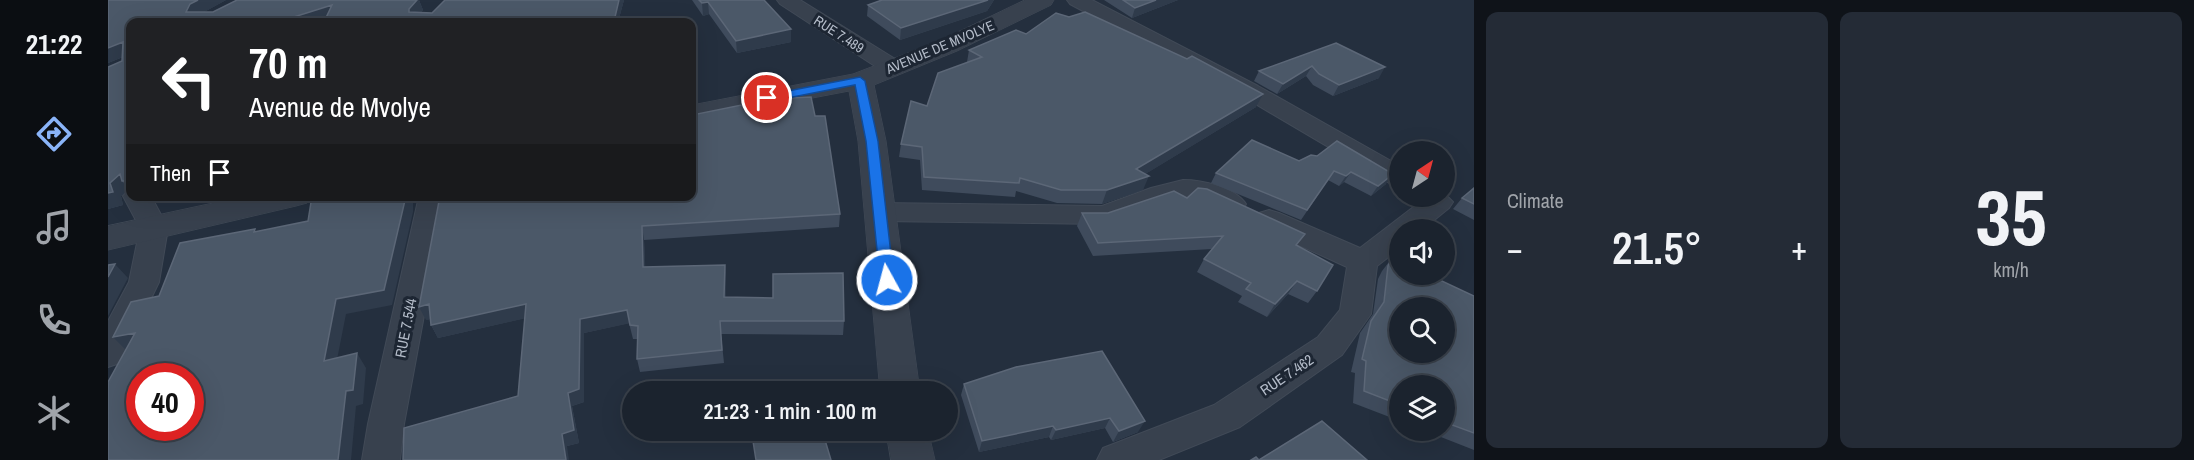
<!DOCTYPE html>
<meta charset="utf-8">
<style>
:root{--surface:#1b232e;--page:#242b36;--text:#f1f3f6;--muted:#a0a4aa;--line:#39404a;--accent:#8ab4f8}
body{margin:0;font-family:"Archivo Narrow",sans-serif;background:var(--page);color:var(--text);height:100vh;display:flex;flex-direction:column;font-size:22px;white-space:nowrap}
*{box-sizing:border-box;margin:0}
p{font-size:20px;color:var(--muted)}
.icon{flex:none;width:33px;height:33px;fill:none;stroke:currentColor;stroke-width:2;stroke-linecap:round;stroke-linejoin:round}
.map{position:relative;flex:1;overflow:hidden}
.side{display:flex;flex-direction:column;gap:12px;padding:12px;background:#0f1319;width:720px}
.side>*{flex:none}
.top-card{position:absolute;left:18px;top:18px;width:570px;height:183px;border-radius:12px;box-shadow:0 6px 24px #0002,0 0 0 2px var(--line);background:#202124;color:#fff;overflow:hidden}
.needle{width:39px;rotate:36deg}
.controls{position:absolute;left:1281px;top:141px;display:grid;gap:12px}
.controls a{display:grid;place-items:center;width:66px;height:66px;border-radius:50%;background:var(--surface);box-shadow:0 6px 24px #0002,0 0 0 2px var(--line);font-size:30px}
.speed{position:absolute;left:18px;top:363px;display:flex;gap:12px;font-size:30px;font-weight:700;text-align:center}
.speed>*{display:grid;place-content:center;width:78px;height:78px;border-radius:50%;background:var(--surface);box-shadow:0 6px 24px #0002,0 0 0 2px var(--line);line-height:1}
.speed .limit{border:9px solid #d22;background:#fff;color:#111}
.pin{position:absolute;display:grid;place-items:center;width:51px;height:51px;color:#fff;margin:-26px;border:3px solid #fff;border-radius:50%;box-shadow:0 2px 6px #0007}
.me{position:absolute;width:66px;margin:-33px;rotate:353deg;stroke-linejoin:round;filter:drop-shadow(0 0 4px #0008)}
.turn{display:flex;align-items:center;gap:21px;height:126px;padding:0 24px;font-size:27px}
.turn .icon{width:78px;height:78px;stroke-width:2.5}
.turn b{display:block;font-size:42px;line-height:51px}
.then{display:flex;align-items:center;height:57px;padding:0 24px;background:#0003;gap:12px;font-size:22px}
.big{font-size:45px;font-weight:600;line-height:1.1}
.side .card{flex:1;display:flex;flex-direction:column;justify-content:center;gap:9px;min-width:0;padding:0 21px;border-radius:12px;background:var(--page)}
.side .dial{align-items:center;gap:0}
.dial b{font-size:78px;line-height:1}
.heat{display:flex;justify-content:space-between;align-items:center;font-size:33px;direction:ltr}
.side .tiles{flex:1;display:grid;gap:12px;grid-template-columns:repeat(2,1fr)}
.trip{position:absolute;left:514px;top:381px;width:336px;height:60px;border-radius:30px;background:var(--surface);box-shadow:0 6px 24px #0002,0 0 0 2px var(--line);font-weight:600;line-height:60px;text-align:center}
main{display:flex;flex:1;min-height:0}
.dock{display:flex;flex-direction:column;width:108px;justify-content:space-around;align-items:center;background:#0b0e12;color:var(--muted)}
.dock .icon{width:42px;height:42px}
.dock .on{color:var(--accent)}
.dock b{font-size:27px;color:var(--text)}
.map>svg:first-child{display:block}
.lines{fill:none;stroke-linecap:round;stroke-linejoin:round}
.minor-casing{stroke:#414a57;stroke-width:2}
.tertiary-casing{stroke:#414a57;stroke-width:1}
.minor{fill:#38414e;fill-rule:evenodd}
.tertiary{fill:#38414e;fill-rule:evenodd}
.wall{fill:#3f4b5c}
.shaded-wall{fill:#2f3b4b}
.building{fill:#4b5868;stroke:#5c6777;stroke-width:1.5;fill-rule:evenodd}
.route{fill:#1a73e8;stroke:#114b97;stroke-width:1.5}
.labels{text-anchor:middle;stroke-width:6;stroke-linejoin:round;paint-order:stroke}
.far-street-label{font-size:14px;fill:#b4bcc9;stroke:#1d2633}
.street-label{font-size:15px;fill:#b4bcc9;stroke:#1d2633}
</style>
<main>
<nav class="dock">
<b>21:22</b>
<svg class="icon on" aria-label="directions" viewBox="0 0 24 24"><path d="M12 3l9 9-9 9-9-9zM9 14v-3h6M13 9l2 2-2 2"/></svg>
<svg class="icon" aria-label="music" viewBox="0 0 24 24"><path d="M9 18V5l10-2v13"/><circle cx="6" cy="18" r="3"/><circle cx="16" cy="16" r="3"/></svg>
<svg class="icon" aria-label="phone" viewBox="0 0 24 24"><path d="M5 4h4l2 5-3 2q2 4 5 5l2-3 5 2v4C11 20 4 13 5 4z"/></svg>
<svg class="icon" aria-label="climate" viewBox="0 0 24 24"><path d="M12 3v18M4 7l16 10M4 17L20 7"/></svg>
</nav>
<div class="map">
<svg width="1366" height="460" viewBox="0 0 1366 460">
<rect width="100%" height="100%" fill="#242f3e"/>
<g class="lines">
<g class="minor-casing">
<path id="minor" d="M 669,0 L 692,0 L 792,62 L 795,67 L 792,72 L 784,74 L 776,72 L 672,4 Z
M 959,0 L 984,0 L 1150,86 L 1292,166 L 1292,186 L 1283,184 L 1134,96 L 962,4 Z
M 1075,180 C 1094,180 1127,187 1138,204 L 1134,211 C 1113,216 1097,198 1075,198 L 994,224 L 771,221 L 761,219 L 757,212 L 761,205 L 771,203 L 994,206 L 1043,188 Z
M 22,189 L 22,196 L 43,196 L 60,228 L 51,282 L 12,363 L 0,367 L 0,321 L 21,282 L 32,228 L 15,196 Z
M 1336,193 L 1345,202 L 1341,208 L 1314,230 L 1292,230 L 1292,248 L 1269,266 L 1263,314 L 1234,355 L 1132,427 L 1051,460 L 989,460 L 995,448 L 1106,405 L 1210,337 L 1232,310 L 1239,267 L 1151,227 L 1147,220 L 1151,213 L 1161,210 L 1171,213 L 1252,248 L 1312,202 L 1309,196 L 1336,196 Z
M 311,196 L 338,196 L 296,424 L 292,460 L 254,460 L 260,424 Z"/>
</g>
<g class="tertiary-casing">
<path id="tertiary" d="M 917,0 L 946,0 L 943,5 L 849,51 L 766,85 L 778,141 L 812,392 L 772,392 L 750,141 L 741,91 L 584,121 L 584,105 L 745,74 L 831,41 Z
M 138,196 L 203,196 L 199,203 L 188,206 L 0,250 L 0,226 Z
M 778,430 L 820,430 L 827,460 L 783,460 Z"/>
</g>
<use href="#minor" class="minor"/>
<use href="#tertiary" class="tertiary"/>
</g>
<path class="wall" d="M 0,0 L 118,0 L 96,12 L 105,12 L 129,0 L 311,0 L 315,10 L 313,12 L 324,13 L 516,0 L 510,22 L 216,22 L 216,20 L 22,22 L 22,192 L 20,189 L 13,196 L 15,205 L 0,209 L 0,67 L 14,61 L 15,57 L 0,63 Z
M 584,0 L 656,0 L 683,42 L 629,53 L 601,14 L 595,16 Z
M 773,0 L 886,0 L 879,11 L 792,40 L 759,16 L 760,5 Z
M 996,0 L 1070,0 L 1024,18 Z
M 918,34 L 1148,107 L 1037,174 L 1035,190 L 994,204 L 949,203 L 908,191 L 907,197 L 814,190 L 812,160 L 791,157 L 793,144 L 819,106 L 859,62 L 861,50 Z
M 1228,43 L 1271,78 L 1225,96 L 1205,85 L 1198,76 L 1169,94 L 1146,81 L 1151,71 Z
M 707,116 L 732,214 L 731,227 L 536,240 L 537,267 L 617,265 L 618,278 L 618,297 L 736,321 L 735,335 L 613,334 L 616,363 L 532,372 L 529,359 L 530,339 L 525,339 L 521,323 L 476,333 L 476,402 L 464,406 L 471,443 L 459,446 L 410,396 L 417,318 L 330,338 L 323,325 L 322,319 L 318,320 Z
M 1203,155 L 1278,184 L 1263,196 L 1236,182 L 1231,186 L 1220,180 L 1193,220 L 1103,183 L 1108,173 L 1191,161 Z
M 1366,188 L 1366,220 L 1345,209 L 1354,198 Z
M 1079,198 L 1197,234 L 1189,245 L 1209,291 L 1200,303 L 1180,294 L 1159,317 L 1130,302 L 1134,296 L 1089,272 L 1096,259 L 1104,249 L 985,256 L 969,226 L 974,213 L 1000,213 Z
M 1284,258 L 1366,296 L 1366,450 L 1315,430 L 1336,430 L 1336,386 L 1292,386 L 1292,421 L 1245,403 L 1247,373 L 1243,372 L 1252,333 L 1265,314 L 1270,279 L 1274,271 Z
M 908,367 L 1030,432 L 1005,442 L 997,428 L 943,440 L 941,437 L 871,452 L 853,395 L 856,384 Z"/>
<path class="shaded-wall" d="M 90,0 L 118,0 L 89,16 L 78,12 L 82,4 Z
M 309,0 L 311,0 L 315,10 L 305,20 L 301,12 L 301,9 Z
M 511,0 L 516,0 L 510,22 L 508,22 L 507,17 Z
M 880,0 L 886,0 L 879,11 L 792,40 L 793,28 Z
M 1048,0 L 1070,0 L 1024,18 L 1027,8 Z
M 600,2 L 601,14 L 595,16 L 594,3 Z
M 224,5 L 229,16 L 210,22 L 170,22 Z
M 683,29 L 683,42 L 629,53 L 628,41 Z
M 15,42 L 22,54 L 0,63 L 0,48 Z
M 1204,66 L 1198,76 L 1169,94 L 1175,84 Z
M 1277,67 L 1271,78 L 1225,96 L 1231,85 Z
M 1155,94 L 1148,107 L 1026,181 L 1041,176 L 1035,190 L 994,204 L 999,190 L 1028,169 Z
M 1243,172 L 1236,182 L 1231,186 L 1238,176 Z
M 12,174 L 14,181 L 20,189 L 13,196 L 15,205 L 0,209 L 0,193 L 2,183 Z
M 1285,174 L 1278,184 L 1263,196 L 1270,186 Z
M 298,196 L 305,196 L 305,212 L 284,305 L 238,314 L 226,375 L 216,361 L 228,299 Z
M 534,226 L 536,240 L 538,280 L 535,267 Z
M 7,264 L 20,278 L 0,316 L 0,277 Z
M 617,265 L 618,278 L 618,310 L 616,297 Z
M 1189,281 L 1180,294 L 1159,317 L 1167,304 Z
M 321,304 L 328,318 L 318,320 L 311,307 Z
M 418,304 L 423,317 L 330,338 L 323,325 Z
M 519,310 L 523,323 L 476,333 L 476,402 L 464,406 L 471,443 L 459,446 L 461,460 L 458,460 L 454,434 L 460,393 L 472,319 Z
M 27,333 L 20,352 L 5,337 Z
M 249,353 L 258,368 L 255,404 L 248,406 L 243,460 L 230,460 L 238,391 Z
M 1002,418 L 997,428 L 943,440 L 948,430 Z
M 1037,421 L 1030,432 L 1005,442 L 1011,431 Z
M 945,426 L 941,437 L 871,452 L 874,441 Z"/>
<path class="building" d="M 0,0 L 90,0 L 82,4 L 78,12 L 105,12 L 129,0 L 309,0 L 301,9 L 301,12 L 324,13 L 337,0 L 511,0 L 507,17 L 480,18 L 478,22 L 216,22 L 224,5 L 170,22 L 22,22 L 22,181 L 14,181 L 12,174 L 2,183 L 5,192 L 0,193 L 0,67 L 14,61 L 15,42 L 0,48 Z
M 591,0 L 656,0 L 683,29 L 628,41 L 600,2 L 594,3 Z
M 774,0 L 880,0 L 793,28 L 760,5 Z
M 1015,0 L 1048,0 L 1027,8 Z
M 977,12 L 1079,59 L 1084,56 L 1155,94 L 1028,169 L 1041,176 L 999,190 L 953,190 L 912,178 L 911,183 L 816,177 L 814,147 L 793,144 L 803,101 L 819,106 L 830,73 L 874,57 L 861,50 L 908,30 L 918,34 L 948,13 L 961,17 Z
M 1228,43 L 1277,67 L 1231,85 L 1211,74 L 1204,66 L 1175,84 L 1151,71 Z
M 703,97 L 707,116 L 717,116 L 732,214 L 534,226 L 535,267 L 617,265 L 616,297 L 665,298 L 665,274 L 735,273 L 736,321 L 612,321 L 614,350 L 529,359 L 530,326 L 522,325 L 519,310 L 472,319 L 471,389 L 460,393 L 466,430 L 454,434 L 458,460 L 295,460 L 296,428 L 410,396 L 418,304 L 323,325 L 321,304 L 311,307 L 332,196 L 584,196 L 584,115 L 663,99 Z
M 1144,140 L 1191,161 L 1203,155 L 1209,156 L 1229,141 L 1285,174 L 1270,186 L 1243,172 L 1238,176 L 1226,171 L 1199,210 L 1108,173 Z
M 1090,188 L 1099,189 L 1197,234 L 1188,245 L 1225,265 L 1209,291 L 1189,281 L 1167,304 L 1138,289 L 1143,283 L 1096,259 L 1115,236 L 990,243 L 974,213 L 1000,213 L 1066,191 L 1079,198 Z
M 1366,188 L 1366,204 L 1354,198 Z
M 204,196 L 298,196 L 276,290 L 228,299 L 216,361 L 249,353 L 245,390 L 238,391 L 230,460 L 0,460 L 0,382 L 27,333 L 5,337 L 23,302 L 51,296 L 72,243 L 147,229 L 146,232 L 200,221 ZM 32,376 L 82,376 L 82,428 L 32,428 Z
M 1284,258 L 1292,262 L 1292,274 L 1319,274 L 1366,296 L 1366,433 L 1336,422 L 1336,386 L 1292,386 L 1292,405 L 1256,391 L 1258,361 L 1254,359 L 1263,321 L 1276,302 L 1280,266 ZM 1292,308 L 1336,308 L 1336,352 L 1292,352 Z
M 7,264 L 0,277 L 0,265 Z
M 994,351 L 1037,421 L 1011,431 L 1002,418 L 948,430 L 945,426 L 874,441 L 856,384 L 908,367 Z
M 1214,421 L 1259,460 L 1143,460 L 1148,457 L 1151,460 Z
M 686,430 L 714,430 L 723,460 L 648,460 L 645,441 Z"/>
<path class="route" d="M 752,77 L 757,81 L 770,141 L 786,280 L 779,285 L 772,280 L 758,141 L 747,85 L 659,102 L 653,98 L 659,95 Z"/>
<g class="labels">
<g class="far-street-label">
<text transform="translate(731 34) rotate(33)" y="5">RUE 7.489</text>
<text transform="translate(832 47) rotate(-23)" y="5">AVENUE DE MVOLYE</text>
</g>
<g class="street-label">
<text transform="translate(298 328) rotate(-79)" y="5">RUE 7.544</text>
<text transform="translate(1179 375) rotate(-34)" y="5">RUE 7.462</text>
</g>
</g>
</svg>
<div class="controls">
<a><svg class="needle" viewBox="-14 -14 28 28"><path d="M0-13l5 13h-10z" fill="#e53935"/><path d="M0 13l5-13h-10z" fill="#a0a4aa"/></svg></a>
<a><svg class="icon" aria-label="sound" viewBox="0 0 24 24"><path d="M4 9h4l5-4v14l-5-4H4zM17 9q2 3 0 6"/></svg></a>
<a><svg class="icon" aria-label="search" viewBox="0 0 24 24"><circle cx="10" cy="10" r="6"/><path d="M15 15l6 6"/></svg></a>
<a><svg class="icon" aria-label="layers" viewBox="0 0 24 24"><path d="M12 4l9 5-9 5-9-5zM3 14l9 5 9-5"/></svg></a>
</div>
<div class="speed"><div class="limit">40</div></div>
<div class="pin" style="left:659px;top:98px;background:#d93025"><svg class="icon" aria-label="arrive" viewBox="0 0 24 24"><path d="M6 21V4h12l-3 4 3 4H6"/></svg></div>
<svg class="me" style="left:779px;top:280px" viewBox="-20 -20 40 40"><circle r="17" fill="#1a73e8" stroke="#fff" stroke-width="3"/><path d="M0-11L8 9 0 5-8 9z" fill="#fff"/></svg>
<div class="trip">21:23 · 1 min · 100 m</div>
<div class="top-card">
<div class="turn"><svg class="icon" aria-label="left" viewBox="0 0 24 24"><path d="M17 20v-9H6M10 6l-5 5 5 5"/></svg><div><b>70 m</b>Avenue de Mvolye</div></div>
<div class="then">Then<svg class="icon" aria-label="arrive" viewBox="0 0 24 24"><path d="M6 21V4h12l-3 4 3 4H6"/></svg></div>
</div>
</div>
<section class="side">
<div class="tiles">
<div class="card"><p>Climate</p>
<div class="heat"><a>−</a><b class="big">21.5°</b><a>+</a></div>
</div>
<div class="card dial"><b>35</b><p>km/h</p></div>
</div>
</section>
</main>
